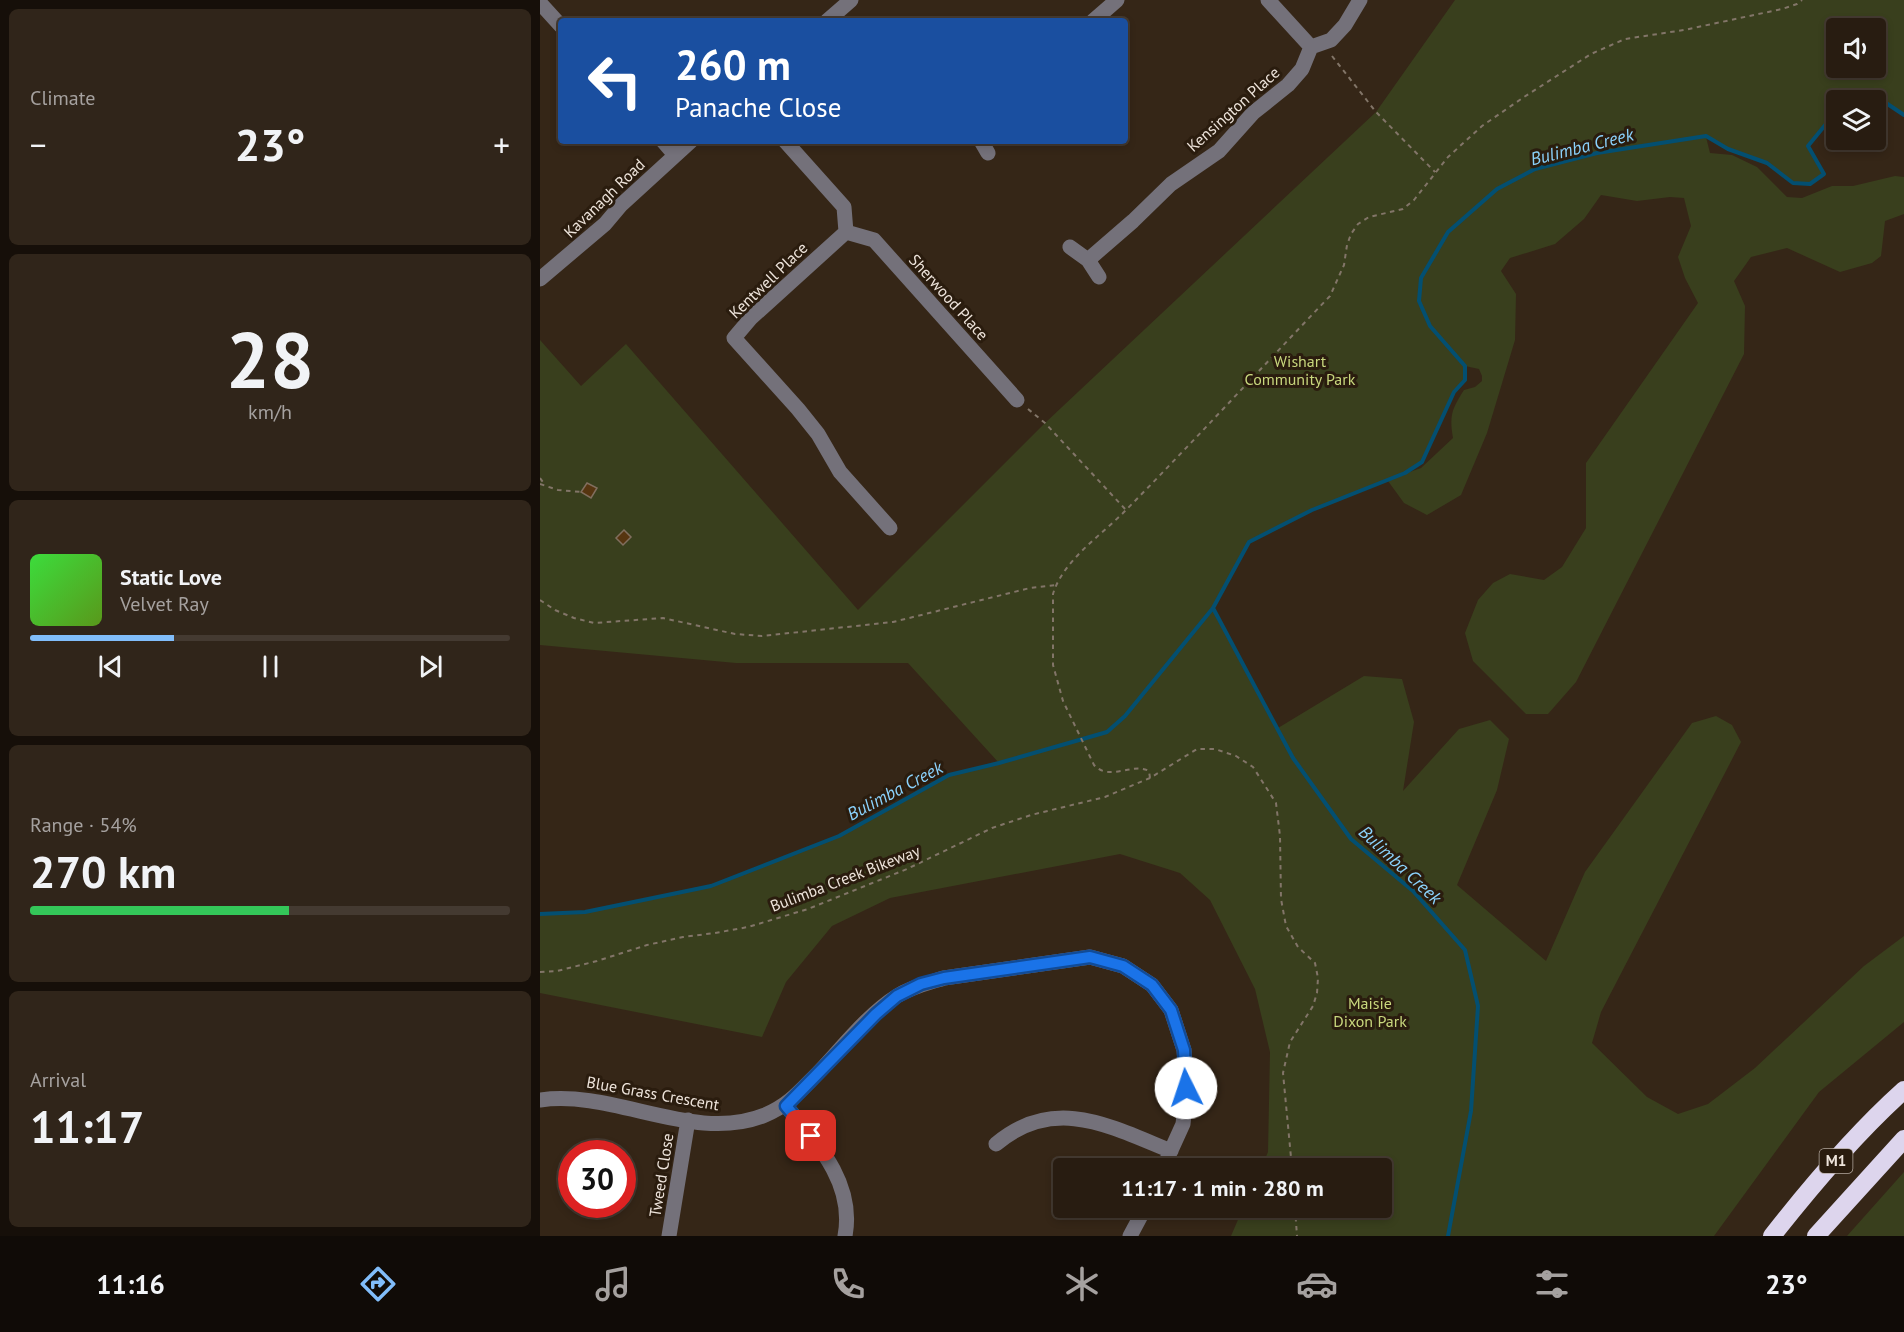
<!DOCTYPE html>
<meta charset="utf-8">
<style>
:root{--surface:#281c11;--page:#30251a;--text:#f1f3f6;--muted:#a5a19f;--line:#443a31;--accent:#81bdfa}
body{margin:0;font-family:"PT Sans",sans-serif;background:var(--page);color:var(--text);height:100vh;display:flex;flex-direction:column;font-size:22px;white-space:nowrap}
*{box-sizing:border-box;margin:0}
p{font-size:20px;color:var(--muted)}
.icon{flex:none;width:33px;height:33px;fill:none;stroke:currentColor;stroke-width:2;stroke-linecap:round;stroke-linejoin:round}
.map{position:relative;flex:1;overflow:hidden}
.drawer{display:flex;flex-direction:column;gap:9px;padding:9px;background:#160f09;width:540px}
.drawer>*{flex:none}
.guide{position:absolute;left:18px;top:18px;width:570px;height:126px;border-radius:6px;box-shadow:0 3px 9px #0003,0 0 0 2px var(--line);background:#1a4fa0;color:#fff;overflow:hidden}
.controls{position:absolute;left:1286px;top:18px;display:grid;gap:12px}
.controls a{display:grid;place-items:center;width:60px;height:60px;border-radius:6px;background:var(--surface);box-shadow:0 3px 9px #0003,0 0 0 2px var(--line);font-size:30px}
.speed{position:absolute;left:18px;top:1140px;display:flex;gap:12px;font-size:30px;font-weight:700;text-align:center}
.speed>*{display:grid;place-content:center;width:78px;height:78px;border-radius:50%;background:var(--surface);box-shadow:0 3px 9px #0003,0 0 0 2px var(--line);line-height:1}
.speed .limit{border:9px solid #d22;background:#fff;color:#111}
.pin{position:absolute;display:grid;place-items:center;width:51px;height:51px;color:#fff;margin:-26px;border-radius:12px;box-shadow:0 3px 9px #0006}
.me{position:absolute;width:66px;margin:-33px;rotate:356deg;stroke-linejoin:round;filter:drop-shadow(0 0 4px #0008)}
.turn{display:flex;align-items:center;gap:21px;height:126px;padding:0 18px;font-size:27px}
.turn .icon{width:78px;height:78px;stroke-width:2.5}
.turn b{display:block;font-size:42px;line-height:51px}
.big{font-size:45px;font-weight:700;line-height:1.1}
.drawer .widget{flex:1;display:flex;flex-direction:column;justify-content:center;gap:9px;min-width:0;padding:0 21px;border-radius:9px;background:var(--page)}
.drawer .dial{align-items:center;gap:0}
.dial b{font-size:78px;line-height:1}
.song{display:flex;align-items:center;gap:18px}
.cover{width:72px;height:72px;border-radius:9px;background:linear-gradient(135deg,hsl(120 70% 55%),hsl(90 70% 35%))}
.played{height:6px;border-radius:3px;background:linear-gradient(90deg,var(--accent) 30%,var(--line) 30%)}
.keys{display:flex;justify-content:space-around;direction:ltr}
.heat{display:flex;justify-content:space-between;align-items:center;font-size:33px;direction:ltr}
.charge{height:9px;border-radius:4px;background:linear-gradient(90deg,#34c759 54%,var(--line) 0)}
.trip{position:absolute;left:513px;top:1158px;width:339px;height:60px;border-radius:6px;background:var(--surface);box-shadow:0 3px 9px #0003,0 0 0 2px var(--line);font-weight:700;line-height:60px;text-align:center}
.dock{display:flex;height:96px;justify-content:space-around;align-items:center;background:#100b07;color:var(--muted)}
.dock .icon{width:42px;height:42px}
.dock .current{color:var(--accent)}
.dock b{font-size:27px;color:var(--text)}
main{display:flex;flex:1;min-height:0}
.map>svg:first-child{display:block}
.green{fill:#393f1d;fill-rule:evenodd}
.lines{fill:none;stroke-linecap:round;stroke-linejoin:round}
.stream{stroke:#034f71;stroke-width:4}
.building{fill:#563510;stroke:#806e5e;stroke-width:1.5}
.path{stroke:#827568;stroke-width:2;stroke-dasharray:4.5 4.5;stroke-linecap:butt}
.minor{stroke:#74717a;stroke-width:15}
.highway{stroke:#ddd5ed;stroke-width:18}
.route-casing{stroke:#114b97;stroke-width:15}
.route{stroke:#1a73e8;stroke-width:10}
.labels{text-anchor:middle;stroke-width:6;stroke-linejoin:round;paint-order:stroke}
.shield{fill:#2a1c0e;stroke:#b3a89e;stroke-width:1.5}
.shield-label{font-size:15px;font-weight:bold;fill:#eee4db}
.street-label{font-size:16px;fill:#eee4db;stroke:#2a1c0e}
.park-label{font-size:16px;fill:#c8d77d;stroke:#2a1c0e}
.water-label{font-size:18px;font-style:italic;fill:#8bd2fc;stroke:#2a1c0e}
</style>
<main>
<section class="drawer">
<div class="widget"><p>Climate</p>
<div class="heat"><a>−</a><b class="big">23°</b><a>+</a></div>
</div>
<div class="widget dial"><b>28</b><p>km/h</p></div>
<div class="widget">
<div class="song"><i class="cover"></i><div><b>Static Love</b><p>Velvet Ray</p></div></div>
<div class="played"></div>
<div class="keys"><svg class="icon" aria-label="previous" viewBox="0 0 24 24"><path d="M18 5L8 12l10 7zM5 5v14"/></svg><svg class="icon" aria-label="pause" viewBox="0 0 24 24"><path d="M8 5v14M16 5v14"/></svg><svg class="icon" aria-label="next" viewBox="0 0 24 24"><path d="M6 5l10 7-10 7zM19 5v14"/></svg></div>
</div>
<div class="widget"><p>Range · 54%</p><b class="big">270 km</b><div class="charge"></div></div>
<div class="widget"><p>Arrival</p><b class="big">11:17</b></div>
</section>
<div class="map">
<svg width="1364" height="1236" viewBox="0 0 1364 1236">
<rect width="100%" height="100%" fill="#352617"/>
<path class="green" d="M 915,0 L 1364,0 L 1364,115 C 1346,103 1339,102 1318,98 L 1315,100 L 1296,100 L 1296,116 L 1286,124 L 1268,146 L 1284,174 C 1265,200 1244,173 1227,163 C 1216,157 1203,155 1191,150 C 1182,147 1174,140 1166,137 L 1170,153 L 1192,155 L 1217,167 L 1247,197 L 1262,198 L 1292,186 L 1313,186 L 1355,176 L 1364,177 L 1364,214 L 1345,221 L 1341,256 L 1332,263 L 1300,272 L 1247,248 L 1211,257 L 1194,281 L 1205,306 L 1204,354 L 1036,682 L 1008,714 L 986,714 L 933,661 L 925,633 L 938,600 L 953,583 L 970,574 L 1004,580 L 1022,567 L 1046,528 L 1046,463 L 1158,303 L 1145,278 L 1138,257 L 1151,226 L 1144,198 L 1130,197 L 1097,201 L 1061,195 L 1044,219 L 1015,244 L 970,258 L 961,271 L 976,294 L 975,340 L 947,433 L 921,495 L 887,515 L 864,503 L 848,481 L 772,510 L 709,542 L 673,608 L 738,728 L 824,676 L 862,679 L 874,722 L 863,791 L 919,729 L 950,720 L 969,739 L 957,790 L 917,885 L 1006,961 L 1045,872 L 1152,723 L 1176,716 L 1192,725 L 1201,742 L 1061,1012 L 1052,1043 L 1107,1097 L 1138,1114 L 1168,1104 L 1215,1068 L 1324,966 L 1364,936 L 1364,1022 L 1279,1092 L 1174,1236 L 691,1236 L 703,1208 L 842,1208 L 842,1168 L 721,1168 L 728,1152 L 730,1052 L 715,989 L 670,900 L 640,873 L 580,854 L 350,898 L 292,926 L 246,982 L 222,1037 L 0,993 L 0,914 L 45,912 L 171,886 L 299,836 L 409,775 L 459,763 L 368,663 L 196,663 L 0,645 L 0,340 L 41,386 L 86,344 L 318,610 L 505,423 L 836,112 ZM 1296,28 L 1335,28 L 1335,68 L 1296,68 ZM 925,366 L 939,369 L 942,376 L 942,381 L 935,387 L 924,390 C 912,409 909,415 913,438 L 881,468 L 864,474 L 882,462 L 914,392 L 925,380 Z
M 1364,1172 L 1364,1236 L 1307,1236 Z"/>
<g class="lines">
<path class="stream" d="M 1315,100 L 1318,98 L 1332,100
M 1335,101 L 1346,103 L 1364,115
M 673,608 L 753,758 L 811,839 L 873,891 L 925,950 L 938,1006 L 931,1111 L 908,1236
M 0,914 L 45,912 L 171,886 L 299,836 L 409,775 L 459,763 L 567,732 L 585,716 L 673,608 L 709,542 L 772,510 L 865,473 L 882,462 L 914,392 L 925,380 L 925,366 L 890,326 L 879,301 L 881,278 L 908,232 L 957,189 L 995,169 L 1057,153 L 1166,136 L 1188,149 L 1227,163 L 1253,183 L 1270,184 L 1284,174 L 1268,146 L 1286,124 L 1296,116"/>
</g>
<path class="building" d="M 47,483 L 57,488 L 51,498 L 41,492 Z
M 84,530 L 91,537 L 83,545 L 76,538 Z"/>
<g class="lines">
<path class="path" d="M 792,56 L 836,112 L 895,172
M 488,409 L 505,423 L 586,510
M 0,478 L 5,485
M 0,484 L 18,490 L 41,492
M 0,600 L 15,610 L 34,618 L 54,623 L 123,618 L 195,634 L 222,636 L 353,622 L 490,588 L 516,585
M 610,778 L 609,771 C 592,762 570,782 554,765 L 523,701 L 513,665 L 513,594 C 523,560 563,534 587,509 C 656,439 722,367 790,296 L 804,265 L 807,245 L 811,234 L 818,224 L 829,217 L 863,209 L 874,200 L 908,157 L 942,126 L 984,97 L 1051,54 L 1085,39 L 1144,30 L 1242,9 L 1257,4 L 1262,0
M 0,972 L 17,971 L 57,961 L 107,945 L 143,937 L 175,933 L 208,927 L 268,909 L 367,869 L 452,828 L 491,815 L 565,797 L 610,778 L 657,749 L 675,749 L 696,756 L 713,767 L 736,803 L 740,836 L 741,899 L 746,926 L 758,947 L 775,963 L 778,978 L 777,993 L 773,1006 L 750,1042 L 743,1073 L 752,1168
M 755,1208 L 757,1236"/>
<path class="minor" d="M 728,0 L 771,47
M 0,3 L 21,26
M 287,21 L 311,0
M 553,21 L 577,0
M 123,141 L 135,155
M 245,141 L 304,207 L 306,232 L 211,318 L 194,338 L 258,409 L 278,434 L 300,472 L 350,528
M 441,141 L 448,153
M 306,232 L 334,240 L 477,400
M 530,247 L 548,260 L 559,277
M 548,260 L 593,221 L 631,184 L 679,151 L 713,113 L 748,85 L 762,69 L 771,47 L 791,40 L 805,25 L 820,0
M 0,279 L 65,224 L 81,205 L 151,141
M 0,1100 C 74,1089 154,1144 225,1115 C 249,1105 260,1091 278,1073 C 302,1048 328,1014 357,996 C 371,987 388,983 404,978 L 550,957 L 583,966 L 612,985 L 631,1010 L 644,1050 L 647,1088 L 643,1124 L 623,1168
M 246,1106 C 277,1143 315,1183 305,1236
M 456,1144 C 514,1095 570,1126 631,1151
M 129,1236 L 148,1120
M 590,1236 L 605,1208"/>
<path class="highway" d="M 1232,1236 C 1272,1185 1316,1133 1364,1090
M 1276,1236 L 1364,1139"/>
</g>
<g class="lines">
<g class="route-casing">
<path id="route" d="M 271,1136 L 246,1106 L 336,1014 L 357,996 L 381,984 L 404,978 L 550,957 L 583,966 L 612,985 L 631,1010 L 644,1050 L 646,1088"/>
</g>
<use href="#route" class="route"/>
</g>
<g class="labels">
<rect class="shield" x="1279.5" y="1149" width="33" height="24" rx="4.5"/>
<g class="shield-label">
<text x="1296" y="1166">M1</text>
</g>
<g class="street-label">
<text transform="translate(693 109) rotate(-42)" y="6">Kensington Place</text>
<text transform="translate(64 198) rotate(-44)" y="6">Kavanagh Road</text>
<text transform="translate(228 280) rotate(-44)" y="6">Kentwell Place</text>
<text transform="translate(409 297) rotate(48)" y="6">Sherwood Place</text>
<text transform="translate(305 878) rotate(-21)" y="6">Bulimba Creek Bikeway</text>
<text transform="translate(113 1093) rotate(10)" y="6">Blue Grass Crescent</text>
<text transform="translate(121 1175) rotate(-81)" y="6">Tweed Close</text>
</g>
<g class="park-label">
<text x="760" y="367">Wishart<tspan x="760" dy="18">Community Park</tspan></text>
<text x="830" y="1009">Maisie<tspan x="830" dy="18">Dixon Park</tspan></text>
</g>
<g class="water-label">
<text transform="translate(1042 147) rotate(-14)" y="6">Bulimba Creek</text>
<text transform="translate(355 791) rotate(-28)" y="6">Bulimba Creek</text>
<text transform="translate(860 865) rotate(43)" y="6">Bulimba Creek</text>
</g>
</g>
</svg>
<div class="controls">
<a><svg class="icon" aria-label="sound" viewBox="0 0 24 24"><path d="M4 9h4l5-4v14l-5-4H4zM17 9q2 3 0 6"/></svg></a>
<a><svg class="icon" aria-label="layers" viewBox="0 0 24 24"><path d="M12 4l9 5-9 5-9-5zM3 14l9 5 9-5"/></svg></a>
</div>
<div class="speed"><div class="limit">30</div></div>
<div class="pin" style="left:271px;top:1136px;background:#d93025"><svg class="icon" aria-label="arrive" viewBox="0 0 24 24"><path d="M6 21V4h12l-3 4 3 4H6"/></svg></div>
<svg class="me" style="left:646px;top:1088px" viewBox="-20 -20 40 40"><circle r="19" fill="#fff"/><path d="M0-13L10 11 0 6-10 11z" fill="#1a73e8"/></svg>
<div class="trip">11:17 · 1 min · 280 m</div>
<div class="guide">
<div class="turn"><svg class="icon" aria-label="left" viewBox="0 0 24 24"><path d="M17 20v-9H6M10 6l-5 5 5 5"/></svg><div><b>260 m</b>Panache Close</div></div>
</div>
</div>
</main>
<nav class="dock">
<b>11:16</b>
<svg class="icon current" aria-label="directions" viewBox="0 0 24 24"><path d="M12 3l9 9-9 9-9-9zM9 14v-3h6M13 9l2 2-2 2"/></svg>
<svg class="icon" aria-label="music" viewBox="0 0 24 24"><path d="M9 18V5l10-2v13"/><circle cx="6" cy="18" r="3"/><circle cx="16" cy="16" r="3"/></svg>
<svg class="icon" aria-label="phone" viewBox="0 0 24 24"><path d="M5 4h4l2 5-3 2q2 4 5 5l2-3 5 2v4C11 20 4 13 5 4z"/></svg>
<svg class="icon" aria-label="climate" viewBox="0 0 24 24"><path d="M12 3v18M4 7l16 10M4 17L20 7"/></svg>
<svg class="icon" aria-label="car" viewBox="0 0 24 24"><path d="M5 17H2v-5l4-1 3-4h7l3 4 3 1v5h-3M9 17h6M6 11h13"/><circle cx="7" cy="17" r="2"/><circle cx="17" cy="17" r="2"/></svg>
<svg class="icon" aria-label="filters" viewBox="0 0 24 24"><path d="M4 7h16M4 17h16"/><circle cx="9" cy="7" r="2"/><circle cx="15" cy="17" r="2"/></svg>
<b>23°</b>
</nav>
